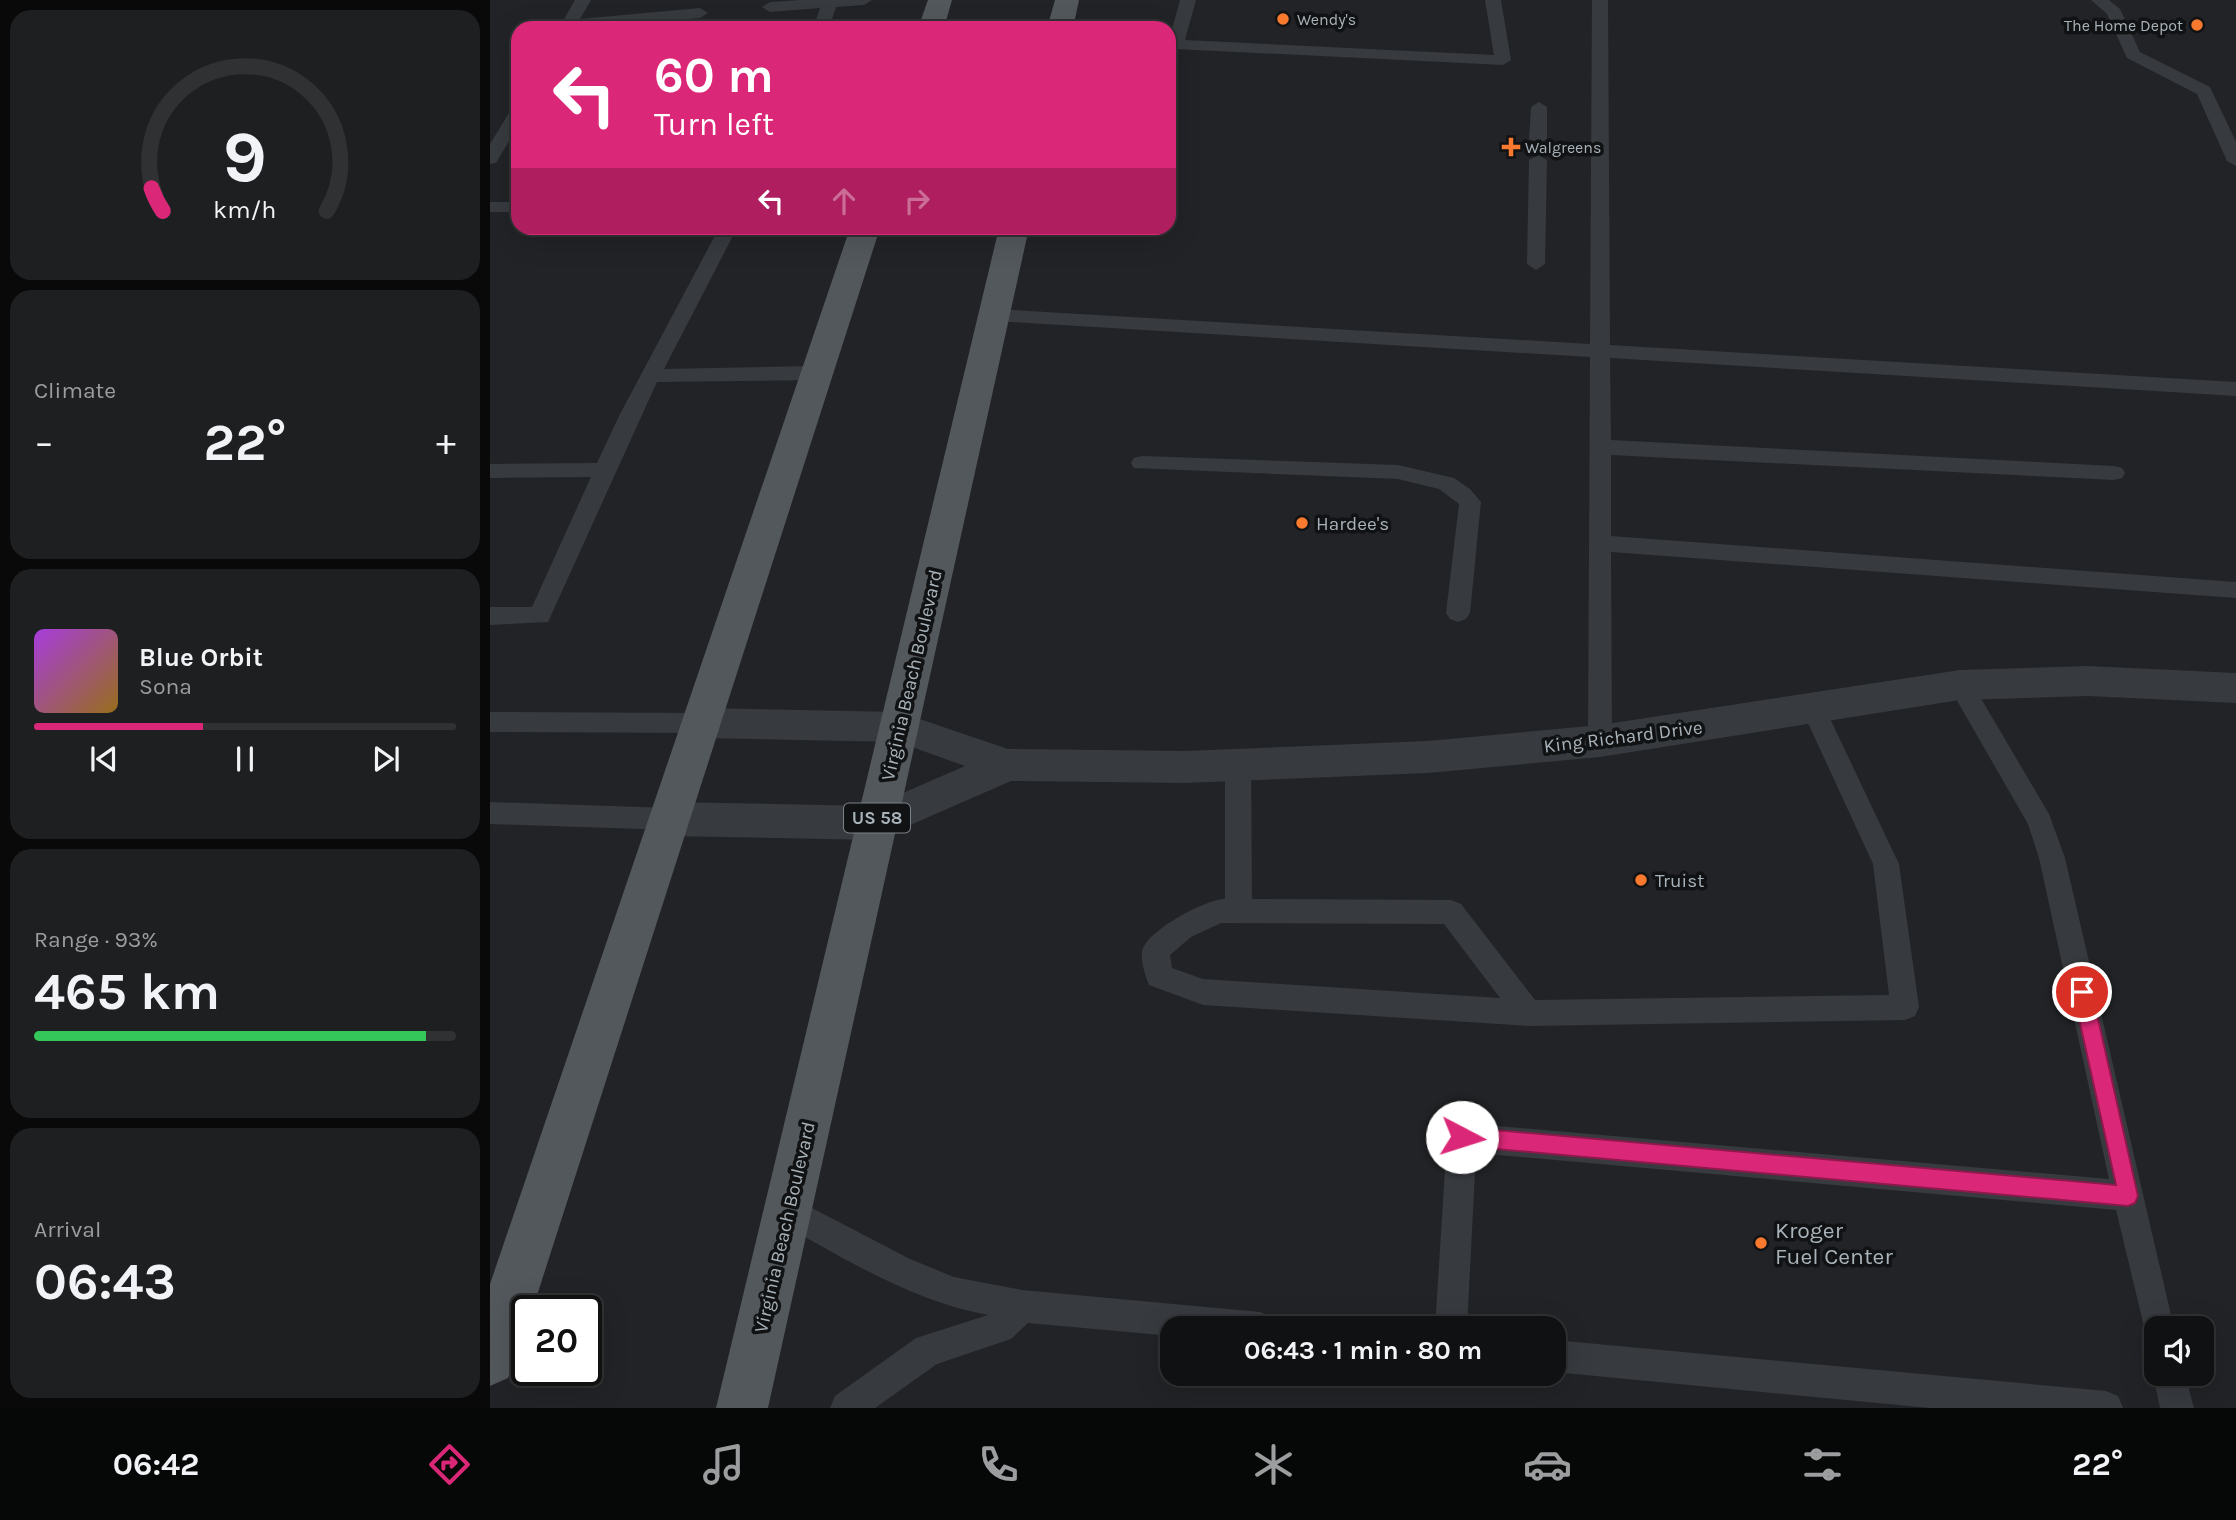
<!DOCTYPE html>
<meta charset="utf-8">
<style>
:root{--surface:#101112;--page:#1e1f20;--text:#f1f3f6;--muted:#9c9d9f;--line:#303132;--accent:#db2777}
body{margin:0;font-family:Karla,sans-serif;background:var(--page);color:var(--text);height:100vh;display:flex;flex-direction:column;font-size:26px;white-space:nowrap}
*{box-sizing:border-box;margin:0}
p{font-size:23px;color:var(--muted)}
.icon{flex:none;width:38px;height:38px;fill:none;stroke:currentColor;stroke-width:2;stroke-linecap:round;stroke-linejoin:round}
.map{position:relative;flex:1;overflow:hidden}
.side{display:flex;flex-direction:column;gap:10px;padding:10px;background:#09090a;width:490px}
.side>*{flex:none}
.top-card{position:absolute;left:21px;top:21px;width:665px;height:214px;border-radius:21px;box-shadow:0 7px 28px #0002,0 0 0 2px var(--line);background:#db2777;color:#fff;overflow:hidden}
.tools{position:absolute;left:1654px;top:1316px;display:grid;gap:14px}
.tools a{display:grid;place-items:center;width:70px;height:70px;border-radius:14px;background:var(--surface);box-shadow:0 7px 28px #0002,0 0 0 2px var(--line);font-size:35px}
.speed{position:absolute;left:21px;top:1295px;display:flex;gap:14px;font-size:35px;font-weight:700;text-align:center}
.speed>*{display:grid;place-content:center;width:91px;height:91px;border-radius:50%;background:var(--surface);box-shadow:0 7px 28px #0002,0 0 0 2px var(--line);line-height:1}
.speed .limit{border:4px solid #111;border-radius:10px;background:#fff;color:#111}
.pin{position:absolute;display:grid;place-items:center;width:60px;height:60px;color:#fff;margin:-30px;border:4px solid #fff;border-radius:50%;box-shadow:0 2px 7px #0007}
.me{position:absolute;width:77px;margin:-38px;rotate:95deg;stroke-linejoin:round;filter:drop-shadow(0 0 5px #0008)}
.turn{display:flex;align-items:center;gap:24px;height:147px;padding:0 28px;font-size:32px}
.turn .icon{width:91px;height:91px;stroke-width:2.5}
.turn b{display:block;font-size:49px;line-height:60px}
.lanes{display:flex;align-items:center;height:66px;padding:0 28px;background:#0003;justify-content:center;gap:35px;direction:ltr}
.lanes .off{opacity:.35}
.big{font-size:52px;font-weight:700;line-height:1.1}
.side .card{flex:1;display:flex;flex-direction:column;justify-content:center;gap:10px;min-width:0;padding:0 24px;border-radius:21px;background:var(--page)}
.side .dial{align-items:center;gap:0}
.dial svg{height:182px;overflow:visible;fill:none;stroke:var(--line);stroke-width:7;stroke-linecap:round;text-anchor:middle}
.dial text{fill:var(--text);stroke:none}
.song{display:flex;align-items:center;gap:21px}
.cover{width:84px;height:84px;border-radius:10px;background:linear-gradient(135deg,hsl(280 70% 55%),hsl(40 70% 35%))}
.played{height:7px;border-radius:4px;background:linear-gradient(90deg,var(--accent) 40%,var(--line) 40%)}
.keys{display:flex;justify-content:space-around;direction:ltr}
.heat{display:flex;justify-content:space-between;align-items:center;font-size:38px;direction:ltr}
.charge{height:10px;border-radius:5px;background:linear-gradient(90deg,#34c759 93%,var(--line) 0)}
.trip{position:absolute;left:670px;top:1316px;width:406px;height:70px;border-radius:21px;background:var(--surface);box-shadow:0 7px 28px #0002,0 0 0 2px var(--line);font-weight:700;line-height:70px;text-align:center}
.tabs{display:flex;height:112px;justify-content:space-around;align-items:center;background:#060707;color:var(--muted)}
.tabs .icon{width:49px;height:49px}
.tabs .current{color:var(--accent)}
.tabs b{font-size:32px;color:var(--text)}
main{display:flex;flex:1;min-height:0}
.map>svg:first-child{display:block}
.built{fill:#222326;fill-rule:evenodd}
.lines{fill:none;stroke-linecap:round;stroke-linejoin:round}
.service{fill:#373a3e;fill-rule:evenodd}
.minor{fill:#373a3e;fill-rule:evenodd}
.primary{fill:#53585d;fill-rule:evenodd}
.route{fill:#db2777;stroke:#8e194d;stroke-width:2}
.poi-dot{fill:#f9792e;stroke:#111214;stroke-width:2.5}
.labels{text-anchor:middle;stroke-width:7;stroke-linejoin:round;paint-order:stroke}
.far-poi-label{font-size:16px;fill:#a8b2b9;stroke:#111214;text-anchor:start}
.shield{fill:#111214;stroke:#7b8288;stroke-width:2}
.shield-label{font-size:18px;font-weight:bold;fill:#a8b2b9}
.poi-label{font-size:19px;fill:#a8b2b9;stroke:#111214;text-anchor:start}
.street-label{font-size:19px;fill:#a8b2b9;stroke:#111214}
.near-poi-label{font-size:23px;fill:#a8b2b9;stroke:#111214;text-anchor:start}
</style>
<main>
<section class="side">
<div class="card dial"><svg viewBox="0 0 100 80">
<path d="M14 69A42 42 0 1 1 86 69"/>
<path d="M14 69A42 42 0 0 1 9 59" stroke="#db2777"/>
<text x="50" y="56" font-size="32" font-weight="700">9</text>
<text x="50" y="72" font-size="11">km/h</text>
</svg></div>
<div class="card"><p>Climate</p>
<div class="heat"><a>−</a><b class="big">22°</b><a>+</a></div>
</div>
<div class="card">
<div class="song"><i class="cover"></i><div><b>Blue Orbit</b><p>Sona</p></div></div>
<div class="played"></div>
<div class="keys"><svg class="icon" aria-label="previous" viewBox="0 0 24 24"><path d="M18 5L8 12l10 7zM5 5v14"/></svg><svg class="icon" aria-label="pause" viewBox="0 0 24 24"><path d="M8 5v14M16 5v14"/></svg><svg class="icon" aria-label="next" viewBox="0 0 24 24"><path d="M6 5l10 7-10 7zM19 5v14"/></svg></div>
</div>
<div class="card"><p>Range · 93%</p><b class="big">465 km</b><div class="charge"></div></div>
<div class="card"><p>Arrival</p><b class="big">06:43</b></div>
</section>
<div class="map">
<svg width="1746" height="1408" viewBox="0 0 1746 1408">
<rect width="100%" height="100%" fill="#161718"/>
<path class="built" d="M 0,0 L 1746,0 L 1746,1408 L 0,1408 ZM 28,28 L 679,28 L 679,228 L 28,228 ZM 37,1311 L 96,1311 L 96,1370 L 37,1370 ZM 682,1328 L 1064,1328 L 1064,1374 L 682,1374 ZM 1666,1328 L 1712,1328 L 1712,1374 L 1666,1374 Z"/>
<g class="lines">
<path class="service" d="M 85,0 L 101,0 L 90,19 L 210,8 L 218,13 L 210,18 L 69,28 Z
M 311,0 L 382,0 L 374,5 L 346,7 L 339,28 L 323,28 L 330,8 L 280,12 L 272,7 L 280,2 Z
M 690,0 L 706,0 L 695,40 L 1004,55 L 995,0 L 1011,0 L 1021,60 L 1013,65 L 686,49 L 680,47 L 679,40 Z
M 1102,0 L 1118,0 L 1120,345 L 1746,382 L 1746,396 L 1120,358 L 1121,440 L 1624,466 L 1632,468 L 1635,473 L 1632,478 L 1624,480 L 1121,455 L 1121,536 L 1746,582 L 1746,598 L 1121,552 L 1122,741 L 1119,748 L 1110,751 L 1101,748 L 1098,741 L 1100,357 L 505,321 L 495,315 L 505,309 L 1100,344 Z
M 1601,0 L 1619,0 L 1630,9 L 1650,52 L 1720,87 L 1746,142 L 1746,166 L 1737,161 L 1707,94 L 1637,58 L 1617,14 Z
M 1049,102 L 1057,107 L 1057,139 L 1048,144 L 1039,139 L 1041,107 Z
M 28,107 L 28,126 L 6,163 L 0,164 L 0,144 L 22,108 Z
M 1048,155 L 1057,160 L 1055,264 L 1046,270 L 1037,264 L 1039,160 Z
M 0,202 L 28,202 L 28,212 L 0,212 Z
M 229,228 L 247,228 L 174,369 L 326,366 L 336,373 L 326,380 L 167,382 L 58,622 L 0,625 L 0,607 L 42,607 L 101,477 L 0,478 L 0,464 L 107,463 L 129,416 Z
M 652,456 L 908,465 L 964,478 L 980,489 L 991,502 L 980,613 L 976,619 L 968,622 L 960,619 L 956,613 L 969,504 L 949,489 L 908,479 L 644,468 L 641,463 L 644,458 Z
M 1470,676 L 1479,678 L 1559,814 L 1575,858 L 1684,1328 L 1666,1328 L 1666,1343 L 1657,1339 L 1626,1210 L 986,1153 L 977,1328 L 945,1328 L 957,1137 L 961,1127 L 972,1123 L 1619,1179 L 1549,858 L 1538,824 L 1458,685 L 1461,678 Z
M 1323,698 L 1332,701 L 1335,708 L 1409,864 L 1429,1007 L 1425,1016 L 1415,1020 L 1038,1026 L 713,1005 L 659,985 C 655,976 651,962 652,952 C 655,931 716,899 735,899 L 735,765 L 739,758 L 748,755 L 757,758 L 761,765 L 762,899 L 961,900 L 971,904 L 1045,1000 L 1399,995 L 1383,864 L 1311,708 L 1314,701 ZM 731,923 L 954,924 L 1010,998 L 713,979 L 682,968 L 680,955 L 701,937 Z
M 0,712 L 213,713 L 222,716 L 225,723 L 222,730 L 213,733 L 0,732 Z
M 0,802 L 180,808 L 189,811 L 193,819 L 189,827 L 180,830 L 0,824 Z
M 297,1195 L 420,1259 L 464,1277 L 532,1290 L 770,1312 L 781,1317 L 786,1328 L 682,1328 L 682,1336 L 538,1323 L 521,1339 L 447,1364 L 385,1408 L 340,1408 L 345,1396 L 426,1338 L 498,1315 C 421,1301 354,1258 286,1221 L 282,1210 L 286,1199 Z
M 1064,1340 L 1616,1391 L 1628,1396 L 1633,1408 L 1440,1408 L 1064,1372 Z
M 1666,1366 L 1666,1374 L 1695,1374 L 1704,1408 L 1670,1408 L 1663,1374 Z"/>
<path class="minor" d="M 1598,666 L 1746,673 L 1746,703 L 1598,696 L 1470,700 L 1110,757 L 938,773 L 695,783 L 521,781 L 386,840 L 180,836 L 166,831 L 160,819 L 166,807 L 180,802 L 383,806 L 475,766 L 408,742 L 213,738 L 199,734 L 194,723 L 199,712 L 213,708 L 409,712 L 518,749 L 695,751 L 938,741 L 1110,725 L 1470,670 Z"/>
<path class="primary" d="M 438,0 L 462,0 L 454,28 L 428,28 Z
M 565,0 L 589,0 L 583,28 L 557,28 Z
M 360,228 L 390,228 L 42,1311 L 37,1311 C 37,1334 27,1357 18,1378 L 0,1386 L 0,1284 Z
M 509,228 L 539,228 L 278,1408 L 226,1408 Z"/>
</g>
<path class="route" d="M 1592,984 L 1599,986 L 1602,992 L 1648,1196 L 1645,1203 L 1638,1206 L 972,1146 L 965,1143 L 962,1137 L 965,1130 L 972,1127 L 1626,1185 L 1583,992 L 1586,986 Z"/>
<g class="poi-dot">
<circle cx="793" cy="19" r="7"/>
<circle cx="1707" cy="25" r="7"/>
<path d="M1017.5 136.5h7v7h7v7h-7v7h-7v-7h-7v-7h7z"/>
<circle cx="812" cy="523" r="7"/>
<circle cx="1151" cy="880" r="7"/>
<circle cx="1271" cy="1243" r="7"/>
</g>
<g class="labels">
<g class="far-poi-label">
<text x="807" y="25">Wendy's</text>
<text x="1693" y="31" text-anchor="end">The Home Depot</text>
<text x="1035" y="153">Walgreens</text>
</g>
<rect class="shield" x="354" y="803.5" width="66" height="29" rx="5"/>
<g class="shield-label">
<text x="387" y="824">US 58</text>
</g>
<g class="poi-label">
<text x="826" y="530">Hardee's</text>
<text x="1165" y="887">Truist</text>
</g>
<g class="street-label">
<text transform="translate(421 675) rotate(-77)" y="7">Virginia Beach Boulevard</text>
<text transform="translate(1133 736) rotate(-7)" y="7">King Richard Drive</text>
<text transform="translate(294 1227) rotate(-77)" y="7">Virginia Beach Boulevard</text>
</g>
<g class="near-poi-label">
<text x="1285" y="1238">Kroger<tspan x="1285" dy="26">Fuel Center</tspan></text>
</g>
</g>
</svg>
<div class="tools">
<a><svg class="icon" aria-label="sound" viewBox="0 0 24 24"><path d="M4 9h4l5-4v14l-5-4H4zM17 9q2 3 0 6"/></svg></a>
</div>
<div class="speed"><div class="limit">20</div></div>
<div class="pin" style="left:1592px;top:992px;background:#d93025"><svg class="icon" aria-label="arrive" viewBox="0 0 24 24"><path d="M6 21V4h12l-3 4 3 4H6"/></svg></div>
<svg class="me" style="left:972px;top:1137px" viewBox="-20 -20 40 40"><circle r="19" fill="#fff"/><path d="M0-13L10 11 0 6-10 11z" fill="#db2777"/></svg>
<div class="trip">06:43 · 1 min · 80 m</div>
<div class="top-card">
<div class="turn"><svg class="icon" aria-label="left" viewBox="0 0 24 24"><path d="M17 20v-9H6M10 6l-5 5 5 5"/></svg><div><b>60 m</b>Turn left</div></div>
<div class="lanes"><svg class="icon" aria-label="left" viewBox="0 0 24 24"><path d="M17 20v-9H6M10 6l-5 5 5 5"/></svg><svg class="icon off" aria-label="ahead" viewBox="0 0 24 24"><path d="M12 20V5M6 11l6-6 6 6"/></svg><svg class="icon off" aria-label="right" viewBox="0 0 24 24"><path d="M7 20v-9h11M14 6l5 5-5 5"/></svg></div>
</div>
</div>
</main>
<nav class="tabs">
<b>06:42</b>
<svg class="icon current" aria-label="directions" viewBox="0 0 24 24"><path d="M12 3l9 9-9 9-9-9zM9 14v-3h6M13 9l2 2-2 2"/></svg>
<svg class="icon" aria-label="music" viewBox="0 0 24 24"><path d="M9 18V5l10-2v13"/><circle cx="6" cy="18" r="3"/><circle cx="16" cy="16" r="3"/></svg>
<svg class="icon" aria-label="phone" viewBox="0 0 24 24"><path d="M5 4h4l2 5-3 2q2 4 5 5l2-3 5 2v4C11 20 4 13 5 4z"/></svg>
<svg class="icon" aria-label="climate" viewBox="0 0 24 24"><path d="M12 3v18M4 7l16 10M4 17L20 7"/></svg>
<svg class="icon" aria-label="car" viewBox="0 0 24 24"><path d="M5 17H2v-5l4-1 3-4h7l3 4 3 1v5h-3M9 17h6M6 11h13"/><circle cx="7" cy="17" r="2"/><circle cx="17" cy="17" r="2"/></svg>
<svg class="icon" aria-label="filters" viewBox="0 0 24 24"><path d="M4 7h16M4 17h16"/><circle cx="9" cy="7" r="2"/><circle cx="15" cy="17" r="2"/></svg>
<b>22°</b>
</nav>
